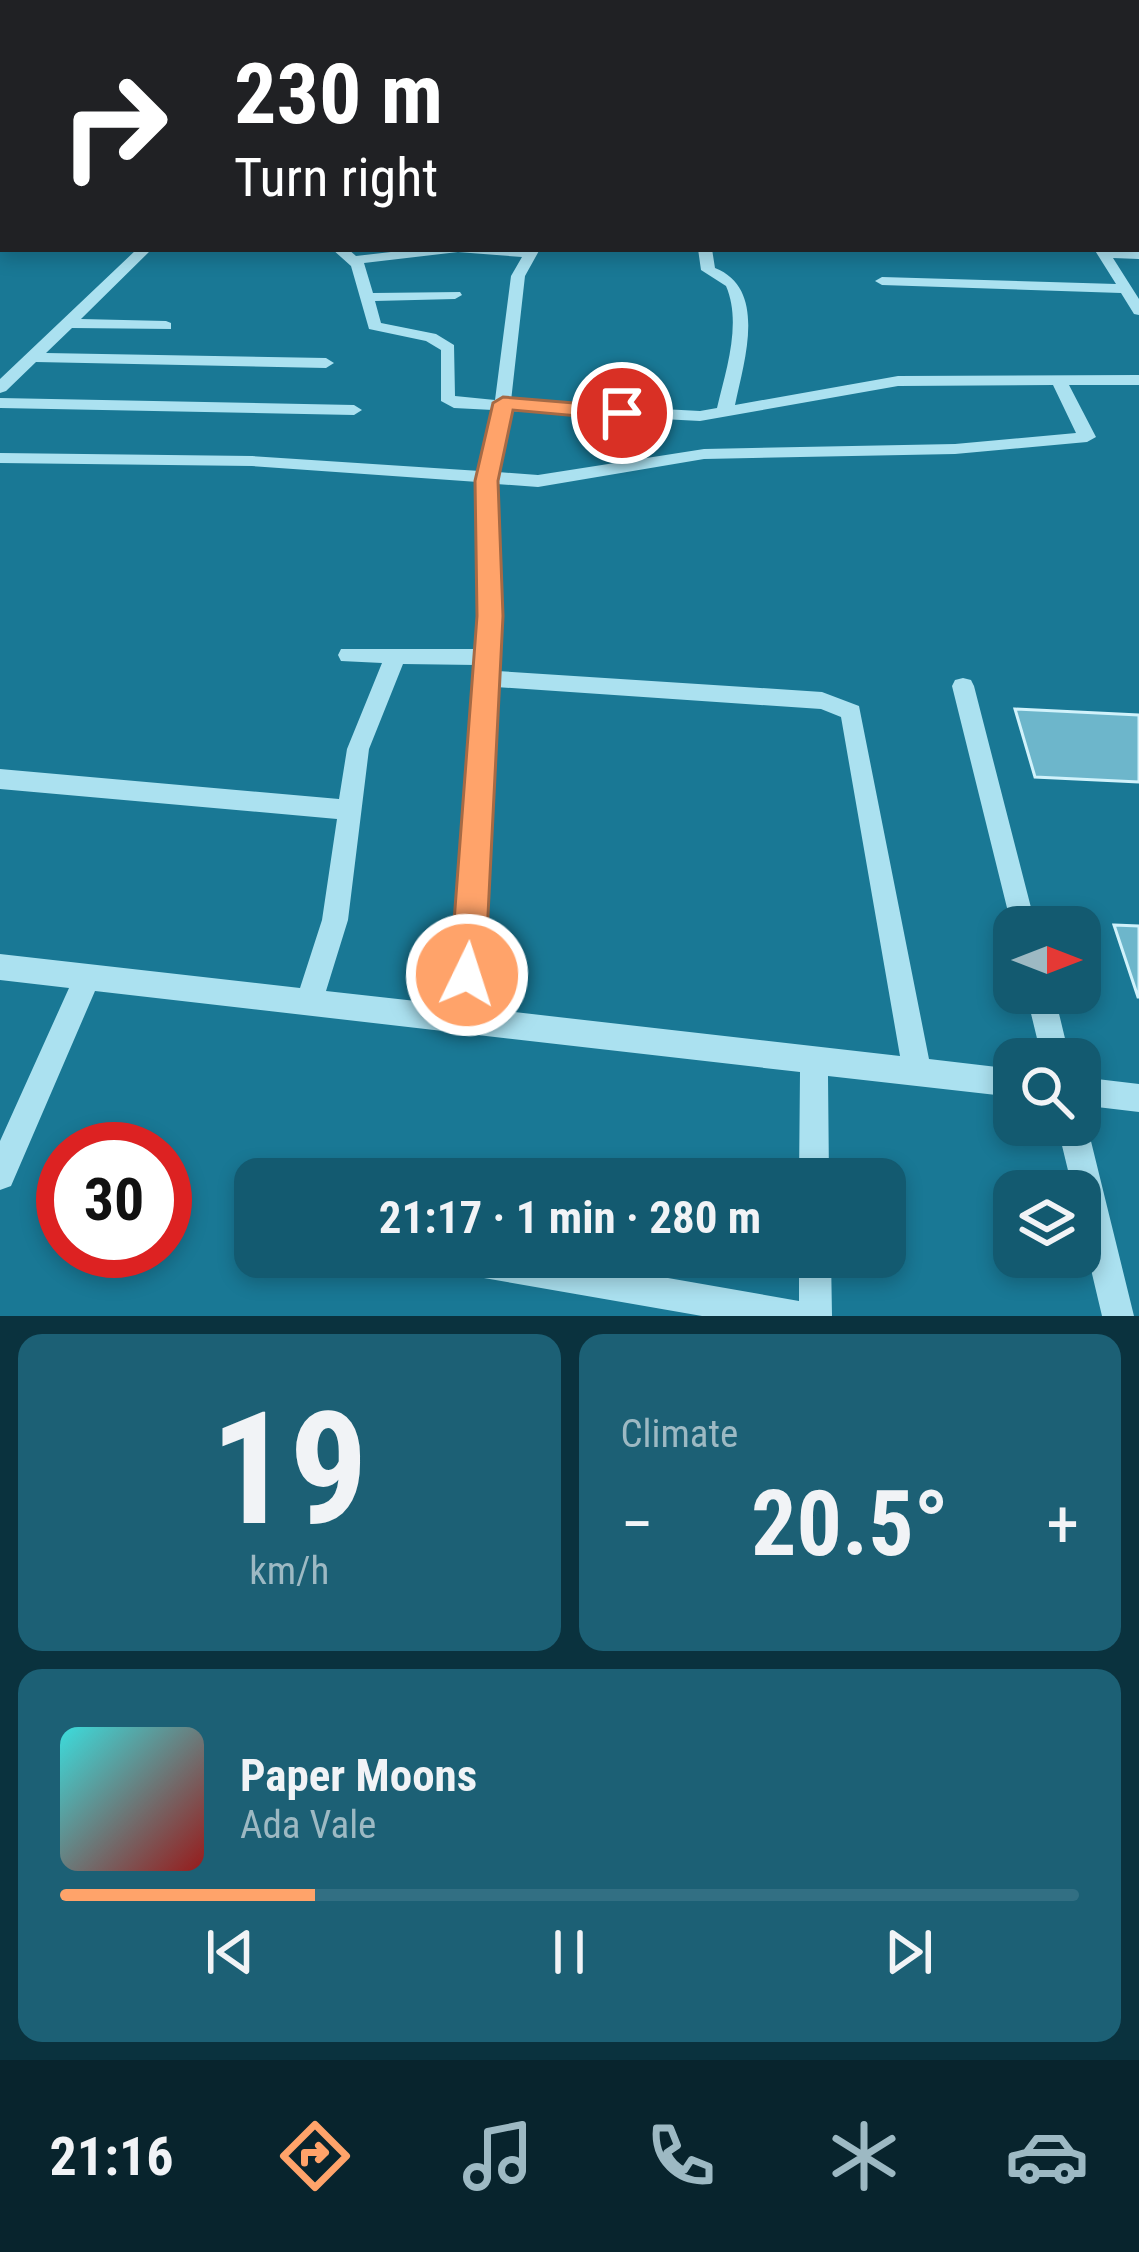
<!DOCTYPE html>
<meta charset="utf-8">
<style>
:root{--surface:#135a70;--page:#1c6075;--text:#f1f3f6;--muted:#9db9c3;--line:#326f83;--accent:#ffa36a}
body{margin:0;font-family:"Roboto Condensed",sans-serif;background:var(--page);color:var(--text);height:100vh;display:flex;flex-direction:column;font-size:45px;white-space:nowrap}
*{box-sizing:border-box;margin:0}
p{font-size:39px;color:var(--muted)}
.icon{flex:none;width:66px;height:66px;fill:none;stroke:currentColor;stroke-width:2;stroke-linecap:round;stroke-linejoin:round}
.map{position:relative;height:1316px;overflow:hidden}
.side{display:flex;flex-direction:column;gap:18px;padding:18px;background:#0a323e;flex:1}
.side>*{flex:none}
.top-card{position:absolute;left:0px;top:0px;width:1140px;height:252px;box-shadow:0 6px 18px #0003;background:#202124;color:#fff;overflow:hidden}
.needle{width:78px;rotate:90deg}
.tools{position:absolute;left:993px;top:906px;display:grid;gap:24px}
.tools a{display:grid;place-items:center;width:108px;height:108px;border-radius:24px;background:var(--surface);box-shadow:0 6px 18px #0003;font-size:60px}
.speed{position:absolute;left:36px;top:1122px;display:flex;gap:24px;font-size:60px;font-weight:700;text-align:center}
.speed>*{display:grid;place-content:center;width:156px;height:156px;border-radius:50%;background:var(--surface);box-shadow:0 6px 18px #0003;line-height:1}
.speed .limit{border:18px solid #d22;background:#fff;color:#111}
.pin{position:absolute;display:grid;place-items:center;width:102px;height:102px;color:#fff;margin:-51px;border:6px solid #fff;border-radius:50%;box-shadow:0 3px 12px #0007}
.me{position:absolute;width:132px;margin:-66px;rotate:4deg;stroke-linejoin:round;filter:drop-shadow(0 0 9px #0008)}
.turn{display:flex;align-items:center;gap:42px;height:252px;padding:0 36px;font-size:54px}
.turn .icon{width:156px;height:156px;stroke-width:2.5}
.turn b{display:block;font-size:84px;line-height:102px}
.big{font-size:90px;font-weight:700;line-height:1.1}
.side .widget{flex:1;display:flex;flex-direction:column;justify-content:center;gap:18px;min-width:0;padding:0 42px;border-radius:24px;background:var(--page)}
.side .dial{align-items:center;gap:0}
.dial b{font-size:156px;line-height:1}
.song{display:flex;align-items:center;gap:36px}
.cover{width:144px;height:144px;border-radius:18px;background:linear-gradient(135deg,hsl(180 70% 55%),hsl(0 70% 35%))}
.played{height:12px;border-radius:6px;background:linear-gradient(90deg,var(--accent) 25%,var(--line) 25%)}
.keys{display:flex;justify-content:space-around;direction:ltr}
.heat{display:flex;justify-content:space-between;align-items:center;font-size:66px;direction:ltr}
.side .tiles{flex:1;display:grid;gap:18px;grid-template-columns:1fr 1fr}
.widget:last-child{grid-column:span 2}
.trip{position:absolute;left:234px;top:1158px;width:672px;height:120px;border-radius:24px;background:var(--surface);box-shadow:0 6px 18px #0003;font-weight:700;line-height:120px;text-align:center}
.tab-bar{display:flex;height:192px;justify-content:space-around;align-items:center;background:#08242d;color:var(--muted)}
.tab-bar .icon{width:84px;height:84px}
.tab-bar .on{color:var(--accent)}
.tab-bar b{font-size:54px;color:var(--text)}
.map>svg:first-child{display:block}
.building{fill:#6db6cb;stroke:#d1f2fb;stroke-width:3}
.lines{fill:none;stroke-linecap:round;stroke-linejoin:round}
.minor{fill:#abe1f0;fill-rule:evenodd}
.major{fill:#f4fcff;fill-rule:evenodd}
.route{fill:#ffa36a;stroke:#a66a45;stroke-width:3}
</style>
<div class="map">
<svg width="1139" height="1316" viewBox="0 0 1139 1316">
<rect width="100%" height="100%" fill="#197895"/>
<path class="building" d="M 1015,709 L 1139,715 L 1139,782 L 1035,777 Z
M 1114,925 L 1139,926 L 1139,997 L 1138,997 Z"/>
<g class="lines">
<path class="minor" d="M 410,0 L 420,0 L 408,3 Z
M 697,0 L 707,0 L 696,3 Z
M 743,0 L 753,0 L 753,3 L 743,3 Z
M 824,0 L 834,0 L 836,3 L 826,3 Z
M 977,0 L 987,0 L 989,3 L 979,3 Z
M 1137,40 L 1139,40 L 1139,46 L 1137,46 Z
M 1137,72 L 1139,72 L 1139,80 L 1137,80 Z
M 1137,107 L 1139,107 L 1139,114 L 1137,114 Z
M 1137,164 L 1139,164 L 1139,172 L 1137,172 Z
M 0,177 L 3,177 L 3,185 L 0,185 Z
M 1137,205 L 1139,205 L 1139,213 L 1137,213 Z
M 137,249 L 152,249 L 81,319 L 166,321 L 171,323 L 171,329 L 72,328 L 46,353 L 326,358 L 334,363 L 326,368 L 36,362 L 6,391 L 0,393 L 0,379 Z
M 332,249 L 348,249 L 356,256 L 417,249 L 540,249 L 525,276 L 511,401 L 700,411 L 717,408 C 726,370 742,323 726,286 L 701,270 L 698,249 L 712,249 L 715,268 C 768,289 744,361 735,405 L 898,376 L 1139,375 L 1139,385 L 1069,385 L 1096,437 L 1087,442 L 955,454 L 704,459 L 538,487 L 496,484 L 500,616 L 497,671 L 822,692 L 859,706 L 929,1059 L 1014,1069 L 1014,1097 L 828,1076 L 829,1179 L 799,1179 L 800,1072 L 95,991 L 11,1186 L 0,1190 L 0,1141 L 69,988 L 0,980 L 0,954 L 300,988 L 322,920 L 337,819 L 0,789 L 0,769 L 339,799 L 347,749 L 382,663 L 341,661 L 338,655 L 341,649 L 478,649 L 478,482 L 252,466 L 0,463 L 0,453 L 252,456 L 480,471 L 493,410 L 454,408 L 441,401 L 441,350 L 426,341 L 369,329 L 351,266 ZM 458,252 L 522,257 L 511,276 L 495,400 L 455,396 L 454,345 L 436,334 L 381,323 L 375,301 L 455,299 L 462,295 L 460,292 L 373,293 L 364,263 ZM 1053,385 L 1076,433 L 955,444 L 704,449 L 538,475 L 498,472 L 510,411 L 700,421 L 898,386 ZM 403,664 L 476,665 L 452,1005 L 326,991 L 348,920 L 369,749 ZM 496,687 L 821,709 L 841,717 L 900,1056 L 479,1008 Z
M 1094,249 L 1139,251 L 1139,259 L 1113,258 L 1139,299 L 1139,315 L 1134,314 L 1121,293 L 882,285 L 875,281 L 882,277 L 1116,284 Z
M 0,398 L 354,405 L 362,410 L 354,415 L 0,408 Z
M 963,678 L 971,680 L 974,686 L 1036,927 L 1014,927 L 1014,936 L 952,686 L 955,680 Z
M 1026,993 L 1054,993 L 1070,1059 L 1042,1059 Z
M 1080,1077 L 1139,1084 L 1139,1112 L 1080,1105 Z
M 1080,1114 L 1087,1125 L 1134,1316 L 1102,1316 L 1080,1223 L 1080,1191 L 1073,1191 L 1057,1125 L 1080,1125 Z
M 439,1257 L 548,1257 L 799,1301 L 799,1257 L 831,1257 L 832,1316 L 702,1316 L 455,1273 L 444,1268 Z"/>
<path class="major" d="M 257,0 L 330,0 L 333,3 L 260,3 Z
M 1137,28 L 1139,28 L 1139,36 L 1137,36 Z"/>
</g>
<path class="route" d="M 503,397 L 622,407 L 632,413 L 622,420 L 513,410 L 498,481 L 503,616 L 485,975 L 480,986 L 467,991 L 455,986 L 450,975 L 477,616 L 475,481 L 493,403 Z"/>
</svg>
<div class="tools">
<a><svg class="needle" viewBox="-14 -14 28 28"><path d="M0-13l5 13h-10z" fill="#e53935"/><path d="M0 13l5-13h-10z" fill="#9db9c3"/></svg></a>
<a><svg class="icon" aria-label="search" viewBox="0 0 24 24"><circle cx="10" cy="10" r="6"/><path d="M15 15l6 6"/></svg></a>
<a><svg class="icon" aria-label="layers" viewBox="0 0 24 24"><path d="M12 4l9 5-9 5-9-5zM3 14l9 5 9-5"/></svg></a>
</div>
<div class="speed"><div class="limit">30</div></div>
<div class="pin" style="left:622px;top:413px;background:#d93025"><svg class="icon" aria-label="arrive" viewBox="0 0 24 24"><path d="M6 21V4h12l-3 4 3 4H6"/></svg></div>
<svg class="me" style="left:467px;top:975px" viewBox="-20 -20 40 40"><circle r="17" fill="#ffa36a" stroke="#fff" stroke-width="3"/><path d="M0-11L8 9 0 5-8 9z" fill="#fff"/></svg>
<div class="trip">21:17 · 1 min · 280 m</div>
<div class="top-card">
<div class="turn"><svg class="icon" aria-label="right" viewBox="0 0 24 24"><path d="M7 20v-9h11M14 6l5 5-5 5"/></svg><div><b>230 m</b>Turn right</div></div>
</div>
</div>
<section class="side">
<div class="tiles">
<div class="widget dial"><b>19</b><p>km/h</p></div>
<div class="widget"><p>Climate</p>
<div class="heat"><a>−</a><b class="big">20.5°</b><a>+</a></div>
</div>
<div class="widget">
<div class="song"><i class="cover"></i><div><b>Paper Moons</b><p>Ada Vale</p></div></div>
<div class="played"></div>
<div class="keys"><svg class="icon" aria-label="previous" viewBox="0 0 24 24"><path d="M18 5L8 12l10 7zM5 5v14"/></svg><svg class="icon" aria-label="pause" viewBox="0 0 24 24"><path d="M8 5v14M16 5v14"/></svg><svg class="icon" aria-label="next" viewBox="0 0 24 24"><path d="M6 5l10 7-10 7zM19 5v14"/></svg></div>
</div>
</div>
</section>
<nav class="tab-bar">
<b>21:16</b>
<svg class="icon on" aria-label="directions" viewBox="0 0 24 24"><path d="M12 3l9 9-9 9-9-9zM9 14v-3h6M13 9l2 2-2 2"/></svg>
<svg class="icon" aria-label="music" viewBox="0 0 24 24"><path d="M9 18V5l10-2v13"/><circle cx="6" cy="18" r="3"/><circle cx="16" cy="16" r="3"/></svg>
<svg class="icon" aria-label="phone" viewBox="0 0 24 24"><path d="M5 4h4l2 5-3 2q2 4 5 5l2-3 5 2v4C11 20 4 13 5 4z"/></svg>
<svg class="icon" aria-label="climate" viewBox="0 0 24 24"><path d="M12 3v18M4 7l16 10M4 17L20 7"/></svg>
<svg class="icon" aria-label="car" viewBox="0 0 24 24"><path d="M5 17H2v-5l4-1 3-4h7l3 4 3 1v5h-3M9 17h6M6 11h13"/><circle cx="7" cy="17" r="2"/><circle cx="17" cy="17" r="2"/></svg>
</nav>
